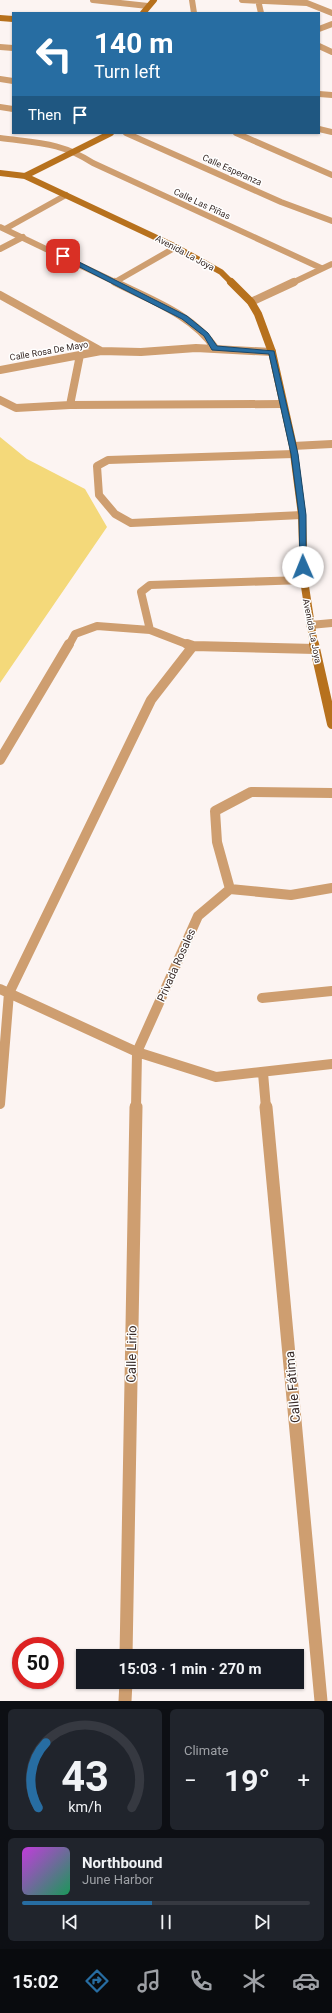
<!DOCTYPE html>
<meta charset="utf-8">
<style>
:root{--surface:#171b24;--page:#20242c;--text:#f1f3f6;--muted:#9ea1a6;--line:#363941;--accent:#276da2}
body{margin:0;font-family:Roboto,sans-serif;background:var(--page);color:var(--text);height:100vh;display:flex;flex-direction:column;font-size:15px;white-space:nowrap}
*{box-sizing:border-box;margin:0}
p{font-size:13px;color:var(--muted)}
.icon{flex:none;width:22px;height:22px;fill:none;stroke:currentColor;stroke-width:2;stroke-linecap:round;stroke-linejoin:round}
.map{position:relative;height:1701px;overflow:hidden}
.drawer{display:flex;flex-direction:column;gap:8px;padding:8px;background:#0d0f14;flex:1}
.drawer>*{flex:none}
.hud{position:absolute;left:12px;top:12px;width:308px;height:122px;border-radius:0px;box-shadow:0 1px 3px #0004;background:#276da2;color:#fff;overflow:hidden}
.speed{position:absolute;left:12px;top:1637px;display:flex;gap:8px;font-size:20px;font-weight:700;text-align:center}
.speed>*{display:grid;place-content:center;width:52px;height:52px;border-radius:50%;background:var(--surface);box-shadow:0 1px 3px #0004;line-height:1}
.speed .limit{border:6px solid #d22;background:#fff;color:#111}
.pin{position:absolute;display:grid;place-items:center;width:34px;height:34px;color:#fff;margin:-17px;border-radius:8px;box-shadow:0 2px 6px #0006}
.me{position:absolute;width:44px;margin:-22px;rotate:359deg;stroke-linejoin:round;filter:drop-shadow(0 0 3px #0008)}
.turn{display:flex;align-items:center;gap:14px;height:84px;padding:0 16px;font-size:18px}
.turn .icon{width:52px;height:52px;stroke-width:2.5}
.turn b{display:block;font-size:28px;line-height:34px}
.then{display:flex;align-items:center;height:38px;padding:0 16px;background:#0003;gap:8px;font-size:15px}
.big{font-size:30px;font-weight:700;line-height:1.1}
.drawer .card{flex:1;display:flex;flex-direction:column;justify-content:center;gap:6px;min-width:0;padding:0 14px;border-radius:6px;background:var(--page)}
.drawer .dial{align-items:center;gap:0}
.dial svg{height:104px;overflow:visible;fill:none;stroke:var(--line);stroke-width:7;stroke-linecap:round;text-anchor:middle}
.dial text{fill:var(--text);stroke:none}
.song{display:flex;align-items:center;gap:12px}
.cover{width:48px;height:48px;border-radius:6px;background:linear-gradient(135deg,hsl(290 70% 55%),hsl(150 70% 35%))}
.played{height:4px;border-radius:2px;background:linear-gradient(90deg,var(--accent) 45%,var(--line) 45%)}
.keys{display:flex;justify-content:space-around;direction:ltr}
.heat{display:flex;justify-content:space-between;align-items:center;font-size:22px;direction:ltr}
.drawer .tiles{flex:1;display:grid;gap:8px;grid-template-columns:1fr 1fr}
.card:last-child{grid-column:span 2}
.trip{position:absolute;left:76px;top:1649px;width:228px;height:40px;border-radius:0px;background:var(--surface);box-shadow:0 1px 3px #0004;font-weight:700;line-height:40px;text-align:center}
.dock{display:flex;height:64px;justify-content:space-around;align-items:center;background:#090b0e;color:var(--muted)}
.dock .icon{width:28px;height:28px}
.dock .active{color:var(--accent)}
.dock b{font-size:18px;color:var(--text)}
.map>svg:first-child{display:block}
.green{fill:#f4d97a}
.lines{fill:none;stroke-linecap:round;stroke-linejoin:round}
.street-far3{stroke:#ce9e70;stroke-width:6}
.street-far2{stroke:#ce9e70;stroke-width:8}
.street-far1{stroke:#ce9e70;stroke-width:10}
.street{stroke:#ce9e70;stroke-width:13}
.secondary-far2{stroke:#b7711d;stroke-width:6}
.secondary-far1{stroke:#b7711d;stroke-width:8}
.secondary{stroke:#b7711d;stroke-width:10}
.route{fill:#276da2;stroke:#194769}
.labels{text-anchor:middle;stroke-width:3;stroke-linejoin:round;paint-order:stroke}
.far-street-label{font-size:9px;fill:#392b28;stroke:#fff}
.street-label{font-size:11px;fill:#392b28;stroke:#fff}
.near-street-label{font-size:13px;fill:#392b28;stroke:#fff}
</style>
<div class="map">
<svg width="332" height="1701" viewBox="0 0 332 1701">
<rect width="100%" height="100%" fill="#fcf4f2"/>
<path class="green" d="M 0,437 L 27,459 L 85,489 L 107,527 L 0,683 Z"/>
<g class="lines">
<path class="street-far3" d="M 93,0 L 148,6
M 192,0 L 194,13
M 242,0 L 307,3 L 332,13
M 258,0 L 261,13
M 319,29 L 332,24
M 319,46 L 332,52
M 0,47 L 13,48
M 0,79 L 13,81
M 319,94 L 332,95
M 0,107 L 13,109
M 319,129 L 332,132
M 126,133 L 281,202 L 332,221
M 236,133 L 332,175
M 0,138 C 37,143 61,142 93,163 L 321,268
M 0,227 L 117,283
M 5,229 L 66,195
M 0,249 L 23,237
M 115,282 L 176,247
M 292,283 L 332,264"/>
<path class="street-far2" d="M 115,282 C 150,300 192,314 215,348
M 0,295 L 101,351 L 141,352 L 196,348 L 272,352
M 251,302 L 294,282
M 0,370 L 101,351
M 0,400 L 16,408 L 70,405 L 282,404
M 70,405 L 80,355
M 293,446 L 332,444
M 294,454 L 108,460 L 97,466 L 99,495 L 115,514 L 131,523 L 302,515
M 310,625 L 332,623
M 150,630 L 141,592 L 150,585 L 304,580
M 69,645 L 75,634 L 97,626 L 150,630 L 189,645"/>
<path class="street-far1" d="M 187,644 L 193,646 L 315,649
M 0,760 L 69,644
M 230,889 L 217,842 L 215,811 L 251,792 L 332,793
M 230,889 L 291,895 L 332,888
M 0,989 L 137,1052 L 216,1077 L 332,1064
M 262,998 L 332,991
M 263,1073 L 266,1108
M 0,1104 L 9,993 L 151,700 L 193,646
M 136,1108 L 137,1052 L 198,916 L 230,889"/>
<path class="street" d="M 266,1107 L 321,1701
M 126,1656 L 136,1107
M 125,1701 L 126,1682"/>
<path class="secondary-far2" d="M 143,13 L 154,0
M 0,18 L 13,19
M 0,173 L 25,176 L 176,247 L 221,272 L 232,283
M 25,176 L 111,133"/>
<path class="secondary-far1" d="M 231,282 L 251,302 L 258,314 L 272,352 L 293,446 L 302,515 L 304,580 L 314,645"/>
<path class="secondary" d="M 314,644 L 332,724"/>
</g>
<path class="route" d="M 63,254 L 187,316 L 208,333 L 217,346 L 274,351 L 298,454 L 306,515 L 306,569 L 301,569 L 300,567 L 299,515 L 291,454 L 269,354 L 212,350 L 204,336 L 182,319 L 60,257 L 60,256 Z"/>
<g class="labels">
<g class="far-street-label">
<text transform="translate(232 170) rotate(24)" y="3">Calle Esperanza</text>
<text transform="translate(202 204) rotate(25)" y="3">Calle Las Piñas</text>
<text transform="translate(185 253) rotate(28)" y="3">Avenida La Joya</text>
<text transform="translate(49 351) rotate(-10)" y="3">Calle Rosa De Mayo</text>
<text transform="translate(312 631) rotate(79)" y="3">Avenida La Joya</text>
</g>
<g class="street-label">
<text transform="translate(176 965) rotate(-66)" y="4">Privada Rosales</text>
</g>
<g class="near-street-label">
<text transform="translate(131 1354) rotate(-89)" y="5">Calle Lirio</text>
<text transform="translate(292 1387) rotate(-95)" y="5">Calle Fátima</text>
</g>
</g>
</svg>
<div class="speed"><div class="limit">50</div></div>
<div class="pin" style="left:63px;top:256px;background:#d93025"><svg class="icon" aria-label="arrive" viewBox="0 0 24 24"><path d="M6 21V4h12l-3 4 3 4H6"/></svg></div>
<svg class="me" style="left:303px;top:567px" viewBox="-20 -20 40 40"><circle r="19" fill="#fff"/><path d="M0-13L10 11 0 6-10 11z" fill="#276da2"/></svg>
<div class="trip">15:03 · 1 min · 270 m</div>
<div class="hud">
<div class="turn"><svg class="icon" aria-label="left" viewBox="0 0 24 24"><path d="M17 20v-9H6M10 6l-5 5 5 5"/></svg><div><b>140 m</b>Turn left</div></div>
<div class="then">Then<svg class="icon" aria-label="arrive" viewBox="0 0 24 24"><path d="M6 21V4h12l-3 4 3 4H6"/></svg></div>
</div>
</div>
<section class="drawer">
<div class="tiles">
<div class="card dial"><svg viewBox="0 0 100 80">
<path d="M14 69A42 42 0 1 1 86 69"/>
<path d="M14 69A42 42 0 0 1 20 19" stroke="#276da2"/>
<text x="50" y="56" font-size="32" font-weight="700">43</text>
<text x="50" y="72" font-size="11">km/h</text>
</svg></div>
<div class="card"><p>Climate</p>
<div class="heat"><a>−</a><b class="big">19°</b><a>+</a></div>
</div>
<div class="card">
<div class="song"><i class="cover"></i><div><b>Northbound</b><p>June Harbor</p></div></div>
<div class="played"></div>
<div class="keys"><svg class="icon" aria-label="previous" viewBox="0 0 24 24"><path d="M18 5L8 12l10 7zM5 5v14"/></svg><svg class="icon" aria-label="pause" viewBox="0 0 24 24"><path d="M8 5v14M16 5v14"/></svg><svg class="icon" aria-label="next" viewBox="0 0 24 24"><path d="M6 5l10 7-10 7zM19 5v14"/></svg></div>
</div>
</div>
</section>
<nav class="dock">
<b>15:02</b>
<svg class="icon active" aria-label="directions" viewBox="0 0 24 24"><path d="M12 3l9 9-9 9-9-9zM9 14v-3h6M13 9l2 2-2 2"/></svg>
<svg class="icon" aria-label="music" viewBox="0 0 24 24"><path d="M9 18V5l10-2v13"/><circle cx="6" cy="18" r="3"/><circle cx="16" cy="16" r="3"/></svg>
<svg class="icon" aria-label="phone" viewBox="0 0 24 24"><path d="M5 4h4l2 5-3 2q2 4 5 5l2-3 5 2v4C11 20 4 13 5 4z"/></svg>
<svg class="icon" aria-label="climate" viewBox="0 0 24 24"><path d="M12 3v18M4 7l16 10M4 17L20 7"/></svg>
<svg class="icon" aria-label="car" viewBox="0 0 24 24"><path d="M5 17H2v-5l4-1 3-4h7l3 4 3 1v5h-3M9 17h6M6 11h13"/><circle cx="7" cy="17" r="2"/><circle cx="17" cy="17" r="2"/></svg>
</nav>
